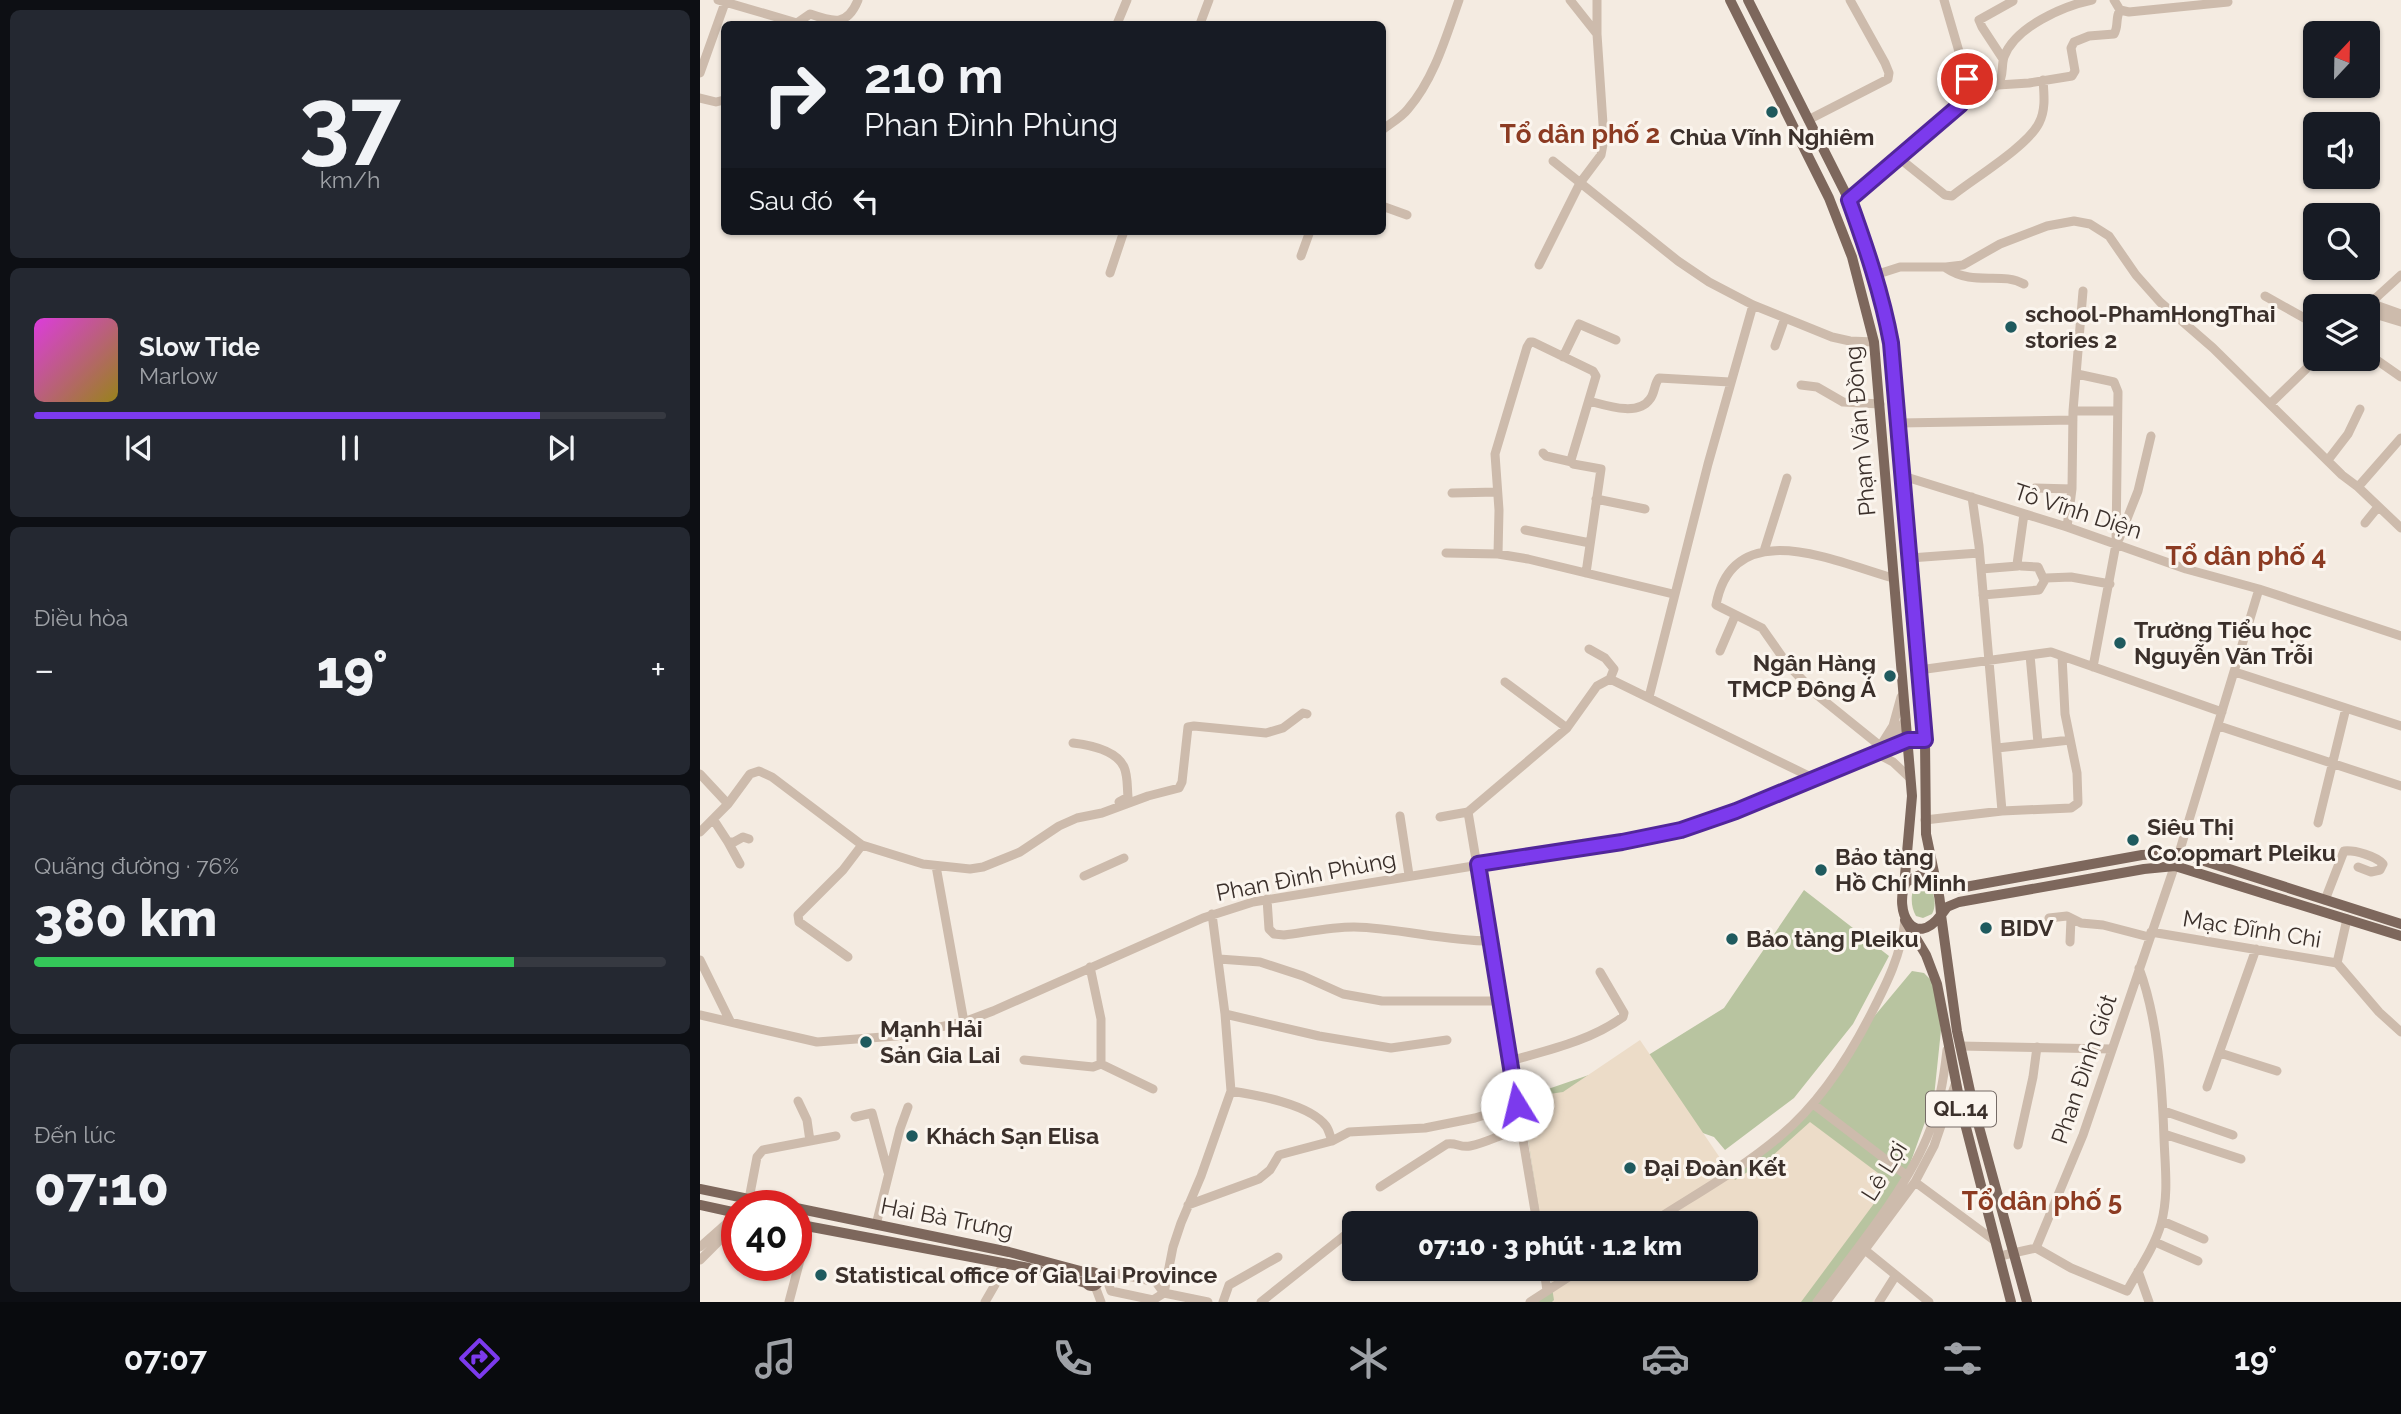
<!DOCTYPE html>
<html lang="vi">
<meta charset="utf-8">
<style>
:root{--surface:#171b24;--page:#242831;--text:#f1f3f6;--muted:#9ea1a6;--line:#363941;--accent:#7c3aed}
body{margin:0;font-family:Raleway,sans-serif;background:var(--page);color:var(--text);height:100vh;display:flex;flex-direction:column;font-size:26px;white-space:nowrap}
*{box-sizing:border-box;margin:0}
p{font-size:23px;color:var(--muted)}
.icon{flex:none;width:38px;height:38px;fill:none;stroke:currentColor;stroke-width:2;stroke-linecap:round;stroke-linejoin:round}
.map{position:relative;flex:1;overflow:hidden}
.sheet{display:flex;flex-direction:column;gap:10px;padding:10px;background:#0d0f14;width:700px}
.sheet>*{flex:none}
.hud{position:absolute;left:21px;top:21px;width:665px;height:214px;border-radius:10px;box-shadow:0 2px 5px #0004;background:#171b24;color:var(--text);overflow:hidden}
.needle{width:46px;rotate:22deg}
.buttons{position:absolute;left:1603px;top:21px;display:grid;gap:14px}
.buttons a{display:grid;place-items:center;width:77px;height:77px;border-radius:10px;background:var(--surface);box-shadow:0 2px 5px #0004;font-size:35px}
.speed{position:absolute;left:21px;top:1190px;display:flex;gap:14px;font-size:35px;font-weight:700;text-align:center}
.speed>*{display:grid;place-content:center;width:91px;height:91px;border-radius:50%;background:var(--surface);box-shadow:0 2px 5px #0004;line-height:1}
.speed .limit{border:10px solid #d22;background:#fff;color:#111}
.pin{position:absolute;display:grid;place-items:center;width:60px;height:60px;color:#fff;margin:-30px;border:4px solid #fff;border-radius:50%;box-shadow:0 2px 7px #0007}
.me{position:absolute;width:77px;margin:-38px;rotate:351deg;stroke-linejoin:round;filter:drop-shadow(0 0 5px #0008)}
.turn{display:flex;align-items:center;gap:24px;height:147px;padding:0 28px;font-size:32px}
.turn .icon{width:91px;height:91px;stroke-width:2.5}
.turn b{display:block;font-size:49px;line-height:60px}
.then{display:flex;align-items:center;height:66px;padding:0 28px;background:#0003;gap:14px;font-size:26px}
.big{font-size:52px;font-weight:800;line-height:1.1}
.sheet .widget{flex:1;display:flex;flex-direction:column;justify-content:center;gap:10px;min-width:0;padding:0 24px;border-radius:10px;background:var(--page)}
.sheet .dial{align-items:center;gap:0}
.dial b{font-size:91px;line-height:1}
.song{display:flex;align-items:center;gap:21px}
.cover{width:84px;height:84px;border-radius:10px;background:linear-gradient(135deg,hsl(300 70% 55%),hsl(50 70% 35%))}
.played{height:7px;border-radius:4px;background:linear-gradient(90deg,var(--accent) 80%,var(--line) 80%)}
.keys{display:flex;justify-content:space-around;direction:ltr}
.heat{display:flex;justify-content:space-between;align-items:center;font-size:38px;direction:ltr}
.charge{height:10px;border-radius:5px;background:linear-gradient(90deg,#34c759 76%,var(--line) 0)}
.trip{position:absolute;left:642px;top:1211px;width:416px;height:70px;border-radius:10px;background:var(--surface);box-shadow:0 2px 5px #0004;font-weight:800;line-height:70px;text-align:center}
.tabs{display:flex;height:112px;justify-content:space-around;align-items:center;background:#090b0e;color:var(--muted)}
.tabs .icon{width:49px;height:49px}
.tabs .current{color:var(--accent)}
.tabs b{font-size:32px;color:var(--text)}
main{display:flex;flex:1;min-height:0}
.map>svg:first-child{display:block}
.green{fill:#b8c4a0}
.plaza{fill:#ecdcc8}
.lines{fill:none;stroke-linecap:round;stroke-linejoin:round}
.minor{stroke:#cdbbac;stroke-width:9}
.major{stroke:#7d675c;stroke-width:10}
.route-casing{stroke:#51269a;stroke-width:18}
.route{stroke:#7c3aed;stroke-width:12}
.poi-dot{fill:#1f5a5e;stroke:#fbf5ee;stroke-width:2.5}
.labels{text-anchor:middle;stroke-width:6;stroke-linejoin:round;paint-order:stroke}
.shield{fill:#fbf5ee;stroke:#756b66;stroke-width:2}
.shield-label{font-size:21px;font-weight:bold;fill:#3b302b}
.poi-label{font-size:23px;font-weight:bold;fill:#3b302b;stroke:#fbf5ee;text-anchor:start}
.street-label{font-size:23px;fill:#3b302b;stroke:#fbf5ee}
.quarter-label{font-size:26px;font-weight:bold;fill:#8c3b22;stroke:#fbf5ee}
</style>
<main>
<section class="sheet">
<div class="widget dial"><b>37</b><p>km/h</p></div>
<div class="widget">
<div class="song"><i class="cover"></i><div><b>Slow Tide</b><p>Marlow</p></div></div>
<div class="played"></div>
<div class="keys"><svg class="icon" aria-label="previous" viewBox="0 0 24 24"><path d="M18 5L8 12l10 7zM5 5v14"/></svg><svg class="icon" aria-label="pause" viewBox="0 0 24 24"><path d="M8 5v14M16 5v14"/></svg><svg class="icon" aria-label="next" viewBox="0 0 24 24"><path d="M6 5l10 7-10 7zM19 5v14"/></svg></div>
</div>
<div class="widget"><p>Điều hòa</p>
<div class="heat"><a>−</a><b class="big">19°</b><a>+</a></div>
</div>
<div class="widget"><p>Quãng đường · 76%</p><b class="big">380 km</b><div class="charge"></div></div>
<div class="widget"><p>Đến lúc</p><b class="big">07:10</b></div>
</section>
<div class="map">
<svg width="1701" height="1302" viewBox="0 0 1701 1302">
<rect width="100%" height="100%" fill="#f4ebe1"/>
<path class="green" d="M 1225,880 C 1233,889 1238,903 1232,914 L 1223,918 L 1216,916 C 1210,906 1210,890 1218,881 Z
M 1104,890 L 1189,956 L 1153,1024 L 1094,1098 L 1025,1150 L 1014,1137 L 983,1126 L 841,1223 L 822,1098 L 950,1054 L 1024,1008 Z
M 1212,971 L 1224,973 L 1234,983 L 1241,1030 L 1234,1097 L 1206,1175 L 1117,1302 L 835,1302 L 889,1269 L 1046,1269 L 1046,1223 L 1029,1182 L 1081,1136 L 1113,1104 L 1162,1031 Z"/>
<path class="plaza" d="M 940,1040 L 1035,1180 L 1071,1157 L 1110,1122 L 1190,1182 L 1101,1302 L 852,1302 L 854,1300 L 849,1269 L 1046,1269 L 1046,1223 L 841,1223 L 822,1098 L 863,1092 Z"/>
<g class="lines">
<path class="minor" d="M 18,0 L 97,23 L 110,14 C 133,22 147,27 158,0
M 897,0 L 897,34
M 1414,0 L 1420,10 L 1429,12 L 1528,2
M 417,24 L 427,0
M 500,24 L 509,0
M 1303,59 L 1282,27 L 1279,20 L 1313,1
M 0,73 L 26,0
M 1298,85 L 1329,83 L 1372,76 L 1375,71 L 1371,48 L 1374,42 L 1389,36 L 1414,34 C 1419,26 1415,18 1420,10
M 1267,90 C 1277,90 1292,92 1298,84 C 1304,77 1301,66 1304,57 C 1315,27 1363,6 1392,0
M 0,98 L 16,102 L 24,100
M 1108,120 L 1188,79 L 1189,73 L 1185,63 L 1150,0
M 682,130 C 691,123 702,117 708,109 C 734,79 746,37 759,0
M 1199,158 L 1245,195 L 1252,196 C 1273,179 1328,146 1339,123 C 1346,110 1344,94 1343,80
M 853,161 L 978,261 L 1009,282 L 1053,305 L 1132,337 L 1150,341 L 1174,342
M 1149,200 L 1260,105 L 1267,90 L 1267,79 L 1244,0
M 682,206 L 707,215
M 601,256 L 610,231
M 839,265 L 880,183 L 901,155 L 904,139 L 897,34 L 870,0
M 1246,268 C 1274,287 1301,271 1324,284
M 410,273 L 424,231
M 1175,275 L 1200,267 L 1246,267 L 1263,265 L 1300,244 L 1347,226 L 1374,221 L 1390,224 L 1409,236 L 1436,275 L 1460,302 L 1513,348 L 1642,475 L 1658,487 L 1701,438
M 1565,296 L 1615,324
M 1670,303 L 1701,314
M 1667,306 L 1701,275
M 1668,312 L 1701,322
M 1075,346 L 1085,318
M 1668,354 L 1701,377
M 863,357 L 879,324 L 916,340
M 1377,374 L 1414,382 L 1418,392 L 1416,544 L 1393,667
M 1101,385 L 1117,387 L 1143,402 L 1180,404
M 889,401 C 905,405 938,417 950,399 C 955,393 954,384 959,378 L 1030,382
M 1570,404 L 1606,369
M 1373,411 L 1417,411
M 1199,423 L 1373,420
M 843,453 L 846,456 L 872,462
M 1628,460 L 1648,434 L 1660,409
M 1203,476 L 1367,527 L 1486,569 L 1559,589 L 1701,636
M 1658,487 L 1701,528
M 1335,488 L 1372,489
M 752,493 L 797,492
M 1272,497 L 1279,546 L 1302,811
M 896,499 L 945,509
M 1324,514 L 1317,564 L 1321,566 L 1338,567 L 1344,580
M 1665,523 L 1678,507
M 1367,527 L 1372,489 L 1373,411 L 1383,291
M 825,530 L 890,543
M 1419,539 L 1438,491 L 1451,436
M 1064,551 L 1087,478
M 746,553 L 798,554 L 828,559 L 973,594
M 798,554 L 799,510 L 795,454 L 827,347 L 830,342 L 833,342 L 893,371 L 896,376 L 871,460 L 873,464 L 901,469 L 886,573
M 1210,558 L 1279,553
M 1281,569 L 1318,566
M 1283,595 L 1339,590 L 1346,578 L 1371,577 L 1410,584
M 889,649 L 905,658 L 914,669 L 910,679
M 1020,651 L 1035,616
M 1330,655 L 1338,743
M 1219,670 L 1351,652 L 1522,712
M 1535,672 L 1701,726
M 805,682 L 867,728
M 949,697 L 1008,464 L 1053,305
M 1201,697 L 1193,726 L 1176,753 L 1193,762 L 1210,778
M 1519,726 L 1701,786
M 373,743 C 390,745 416,750 424,767 C 428,776 427,787 428,797 L 419,802
M 1187,746 L 1205,721
M 1297,748 L 1370,740
M 1184,749 L 1117,695 L 1088,665 L 1062,628 L 1016,605 C 1033,513 1136,562 1193,578
M 0,774 L 28,804
M 700,816 L 709,875
M 740,817 L 768,812
M 13,819 L 28,842 L 34,842 L 43,837 L 49,839
M 1225,820 L 1302,811 L 1371,808 L 1378,803 L 1377,773 L 1365,714 L 1362,656
M 1618,823 L 1646,708
M 0,832 L 28,804 L 50,774 L 59,771 L 72,777 L 162,845 L 223,864 L 270,869 L 283,867 L 320,852 L 359,826 L 377,818 L 402,813 L 448,796 L 479,788 L 482,782 L 488,727 L 494,726 L 566,733 L 583,728 L 603,713 L 607,714
M 28,842 L 40,864
M 236,866 L 264,1022
M 384,876 L 424,858
M 567,899 L 569,929 L 574,934 L 584,935 C 607,932 631,927 654,927 C 700,928 744,941 790,941
M 1625,900 L 1644,851 C 1655,850 1676,856 1683,864 L 1680,870 L 1671,872 L 1658,867
M 1349,918 L 1367,916 L 1381,923 L 1403,925 L 1449,937
M 1451,932 L 1637,963 L 1679,1012 L 1701,1032
M 1370,942 L 1371,918
M 148,957 L 99,922 L 98,915 L 143,870 L 162,845
M 519,959 L 560,962 L 603,976 L 643,994 L 682,1001 L 800,1001
M 0,960 L 30,1021
M 1637,963 L 1647,919
M 525,1014 L 619,1036 L 691,1048 L 747,1040
M 0,1015 L 117,1042 L 196,1036 L 264,1022 L 293,1011 L 503,918 L 553,902 L 963,835 L 1036,811 L 1208,740 L 1225,740
M 1260,1046 L 1412,1049
M 1520,1053 L 1577,1071
M 324,1060 L 393,1067 L 401,1064 L 401,1019 L 390,967
M 810,1061 C 848,1050 890,1041 923,1017 L 924,1013 L 900,972
M 401,1064 L 453,1089
M 1507,1087 L 1556,949
M 531,1091 C 557,1095 610,1104 626,1126 C 629,1130 630,1136 632,1141
M 98,1101 L 107,1120 L 110,1141
M 1113,1104 L 1206,1175
M 1464,1111 L 1533,1135
M 155,1117 L 172,1113 L 188,1172
M 1464,1134 L 1541,1159
M 1318,1145 L 1333,1077 L 1337,1047
M 1215,1182 L 1295,1241
M 680,1187 L 747,1144 C 756,1142 760,1148 770,1146 C 787,1143 803,1133 821,1129
M 49,1199 L 57,1157 L 63,1150 L 136,1136
M 488,1205 L 559,1179 L 570,1170 L 579,1155 L 632,1141 L 649,1132 L 725,1128 L 775,1118 L 817,1105
M 1462,1221 L 1504,1239
M 837,1223 L 768,812 L 867,728 L 897,686 L 910,679 L 1115,779
M 951,1223 C 994,1195 1040,1170 1079,1137 C 1118,1105 1148,1059 1171,1014 C 1187,983 1201,955 1205,920
M 176,1225 L 200,1129 L 208,1107
M 1455,1242 L 1498,1261
M 0,1247 L 27,1223 L 34,1221
M 1336,1248 L 1371,1268 L 1427,1291 C 1439,1269 1454,1248 1461,1224 C 1469,1195 1465,1167 1464,1138 C 1462,1083 1458,1019 1439,968
M 1165,1250 L 1229,1302
M 1300,1256 L 1336,1248 L 1383,1135 L 1479,853 L 1559,589
M 0,1260 L 34,1226 L 34,1221 L 37,1214
M 844,1269 L 847,1291
M 1438,1271 L 1449,1302
M 400,1279 L 407,1280 L 414,1273 L 456,1282 L 464,1293
M 407,1280 L 411,1291 L 453,1300 L 464,1293 L 508,1302
M 395,1286 L 401,1302
M 464,1293 L 473,1247 L 481,1223 L 501,1176 L 531,1091 L 525,1014 L 512,914
M 89,1302 L 109,1226
M 285,1302 L 296,1283 L 303,1263
M 523,1302 L 529,1285 L 578,1257
M 561,1302 L 654,1228
M 830,1302 L 881,1269
M 1117,1302 C 1155,1251 1208,1188 1230,1130 C 1240,1104 1244,1077 1247,1050
M 1126,1302 L 1215,1182 L 1234,1146 L 1256,1082
M 1179,1302 L 1196,1275"/>
<path class="major" d="M 1030,0 L 1129,198 L 1152,257 L 1174,342 L 1212,796 L 1204,887
M 1048,0 L 1149,200 L 1169,254 L 1185,310 L 1197,396 L 1219,670 L 1225,740 L 1226,834 L 1237,887 L 1254,889 L 1442,855 L 1479,853 L 1701,924
M 1220,875 C 1240,878 1240,898 1241,915 C 1214,950 1193,911 1206,882 Z
M 1205,920 L 1226,955 L 1237,984 L 1261,1108 L 1311,1302
M 0,1189 L 83,1206
M 0,1205 L 37,1213
M 96,1208 L 309,1252 L 388,1273
M 96,1224 L 329,1268 L 386,1283
M385 1279a7 7 0 1 1 14 0a7 7 0 1 1-14 0Z
M 1327,1302 L 1273,1105 L 1257,1031 L 1241,915 L 1247,907 L 1259,902 L 1444,869 L 1475,866 L 1701,936"/>
</g>
<g class="lines">
<g class="route-casing">
<path id="route" d="M 817,1105 L 778,864 L 922,842 L 981,830 L 1036,811 L 1208,740 L 1225,740 L 1191,343 C 1182,294 1166,247 1149,200 L 1260,105 L 1267,90 L 1267,79"/>
</g>
<use href="#route" class="route"/>
</g>
<g class="poi-dot">
<circle cx="1072" cy="112" r="7"/>
<circle cx="1311" cy="327" r="7"/>
<circle cx="1420" cy="643" r="7"/>
<circle cx="1190" cy="676" r="7"/>
<circle cx="1433" cy="840" r="7"/>
<circle cx="1121" cy="870" r="7"/>
<circle cx="1286" cy="928" r="7"/>
<circle cx="1032" cy="939" r="7"/>
<circle cx="166" cy="1042" r="7"/>
<circle cx="212" cy="1136" r="7"/>
<circle cx="930" cy="1168" r="7"/>
<circle cx="121" cy="1275" r="7"/>
</g>
<g class="labels">
<rect class="shield" x="1226" y="1091.5" width="70" height="35" rx="5"/>
<g class="shield-label">
<text x="1261" y="1116">QL.14</text>
</g>
<g class="poi-label">
<text x="1072" y="145" text-anchor="middle">Chùa Vĩnh Nghiêm</text>
<text x="1325" y="322">school-PhamHongThai<tspan x="1325" dy="26">stories 2</tspan></text>
<text x="1434" y="638">Trường Tiểu học<tspan x="1434" dy="26">Nguyễn Văn Trỗi</tspan></text>
<text x="1176" y="671" text-anchor="end">Ngân Hàng<tspan x="1176" dy="26">TMCP Đông Á</tspan></text>
<text x="1447" y="835">Siêu Thị<tspan x="1447" dy="26">Co.opmart Pleiku</tspan></text>
<text x="1135" y="865">Bảo tàng<tspan x="1135" dy="26">Hồ Chí Minh</tspan></text>
<text x="1300" y="936">BIDV</text>
<text x="1046" y="947">Bảo tàng Pleiku</text>
<text x="180" y="1037">Mạnh Hải<tspan x="180" dy="26">Sản Gia Lai</tspan></text>
<text x="226" y="1144">Khách Sạn Elisa</text>
<text x="944" y="1176">Đại Đoàn Kết</text>
<text x="135" y="1283">Statistical office of Gia Lai Province</text>
</g>
<g class="street-label">
<text transform="translate(1160 431) rotate(-95)" y="8">Phạm Văn Đồng</text>
<text transform="translate(1378 511) rotate(18)" y="8">Tô Vĩnh Diện</text>
<text transform="translate(606 876) rotate(-11)" y="8">Phan Đình Phùng</text>
<text transform="translate(1552 929) rotate(9)" y="8">Mạc Đĩnh Chi</text>
<text transform="translate(1384 1069) rotate(-71)" y="8">Phan Đình Giót</text>
<text transform="translate(1184 1171) rotate(-58)" y="8">Lê Lợi</text>
<text transform="translate(247 1218) rotate(11)" y="8">Hai Bà Trưng</text>
</g>
<g class="quarter-label">
<text x="880" y="143">Tổ dân phố 2</text>
<text x="1546" y="565">Tổ dân phố 4</text>
<text x="1342" y="1210">Tổ dân phố 5</text>
</g>
</g>
</svg>
<div class="buttons">
<a><svg class="needle" viewBox="-14 -14 28 28"><path d="M0-13l5 13h-10z" fill="#e53935"/><path d="M0 13l5-13h-10z" fill="#9ea1a6"/></svg></a>
<a><svg class="icon" aria-label="sound" viewBox="0 0 24 24"><path d="M4 9h4l5-4v14l-5-4H4zM17 9q2 3 0 6"/></svg></a>
<a><svg class="icon" aria-label="search" viewBox="0 0 24 24"><circle cx="10" cy="10" r="6"/><path d="M15 15l6 6"/></svg></a>
<a><svg class="icon" aria-label="layers" viewBox="0 0 24 24"><path d="M12 4l9 5-9 5-9-5zM3 14l9 5 9-5"/></svg></a>
</div>
<div class="speed"><div class="limit">40</div></div>
<div class="pin" style="left:1267px;top:79px;background:#d93025"><svg class="icon" aria-label="arrive" viewBox="0 0 24 24"><path d="M6 21V4h12l-3 4 3 4H6"/></svg></div>
<svg class="me" style="left:817px;top:1105px" viewBox="-20 -20 40 40"><circle r="19" fill="#fff"/><path d="M0-13L10 11 0 6-10 11z" fill="#7c3aed"/></svg>
<div class="trip">07:10 · 3 phút · 1.2 km</div>
<div class="hud">
<div class="turn"><svg class="icon" aria-label="right" viewBox="0 0 24 24"><path d="M7 20v-9h11M14 6l5 5-5 5"/></svg><div><b>210 m</b>Phan Đình Phùng</div></div>
<div class="then">Sau đó<svg class="icon" aria-label="left" viewBox="0 0 24 24"><path d="M17 20v-9H6M10 6l-5 5 5 5"/></svg></div>
</div>
</div>
</main>
<nav class="tabs">
<b>07:07</b>
<svg class="icon current" aria-label="directions" viewBox="0 0 24 24"><path d="M12 3l9 9-9 9-9-9zM9 14v-3h6M13 9l2 2-2 2"/></svg>
<svg class="icon" aria-label="music" viewBox="0 0 24 24"><path d="M9 18V5l10-2v13"/><circle cx="6" cy="18" r="3"/><circle cx="16" cy="16" r="3"/></svg>
<svg class="icon" aria-label="phone" viewBox="0 0 24 24"><path d="M5 4h4l2 5-3 2q2 4 5 5l2-3 5 2v4C11 20 4 13 5 4z"/></svg>
<svg class="icon" aria-label="climate" viewBox="0 0 24 24"><path d="M12 3v18M4 7l16 10M4 17L20 7"/></svg>
<svg class="icon" aria-label="car" viewBox="0 0 24 24"><path d="M5 17H2v-5l4-1 3-4h7l3 4 3 1v5h-3M9 17h6M6 11h13"/><circle cx="7" cy="17" r="2"/><circle cx="17" cy="17" r="2"/></svg>
<svg class="icon" aria-label="filters" viewBox="0 0 24 24"><path d="M4 7h16M4 17h16"/><circle cx="9" cy="7" r="2"/><circle cx="15" cy="17" r="2"/></svg>
<b>19°</b>
</nav>
